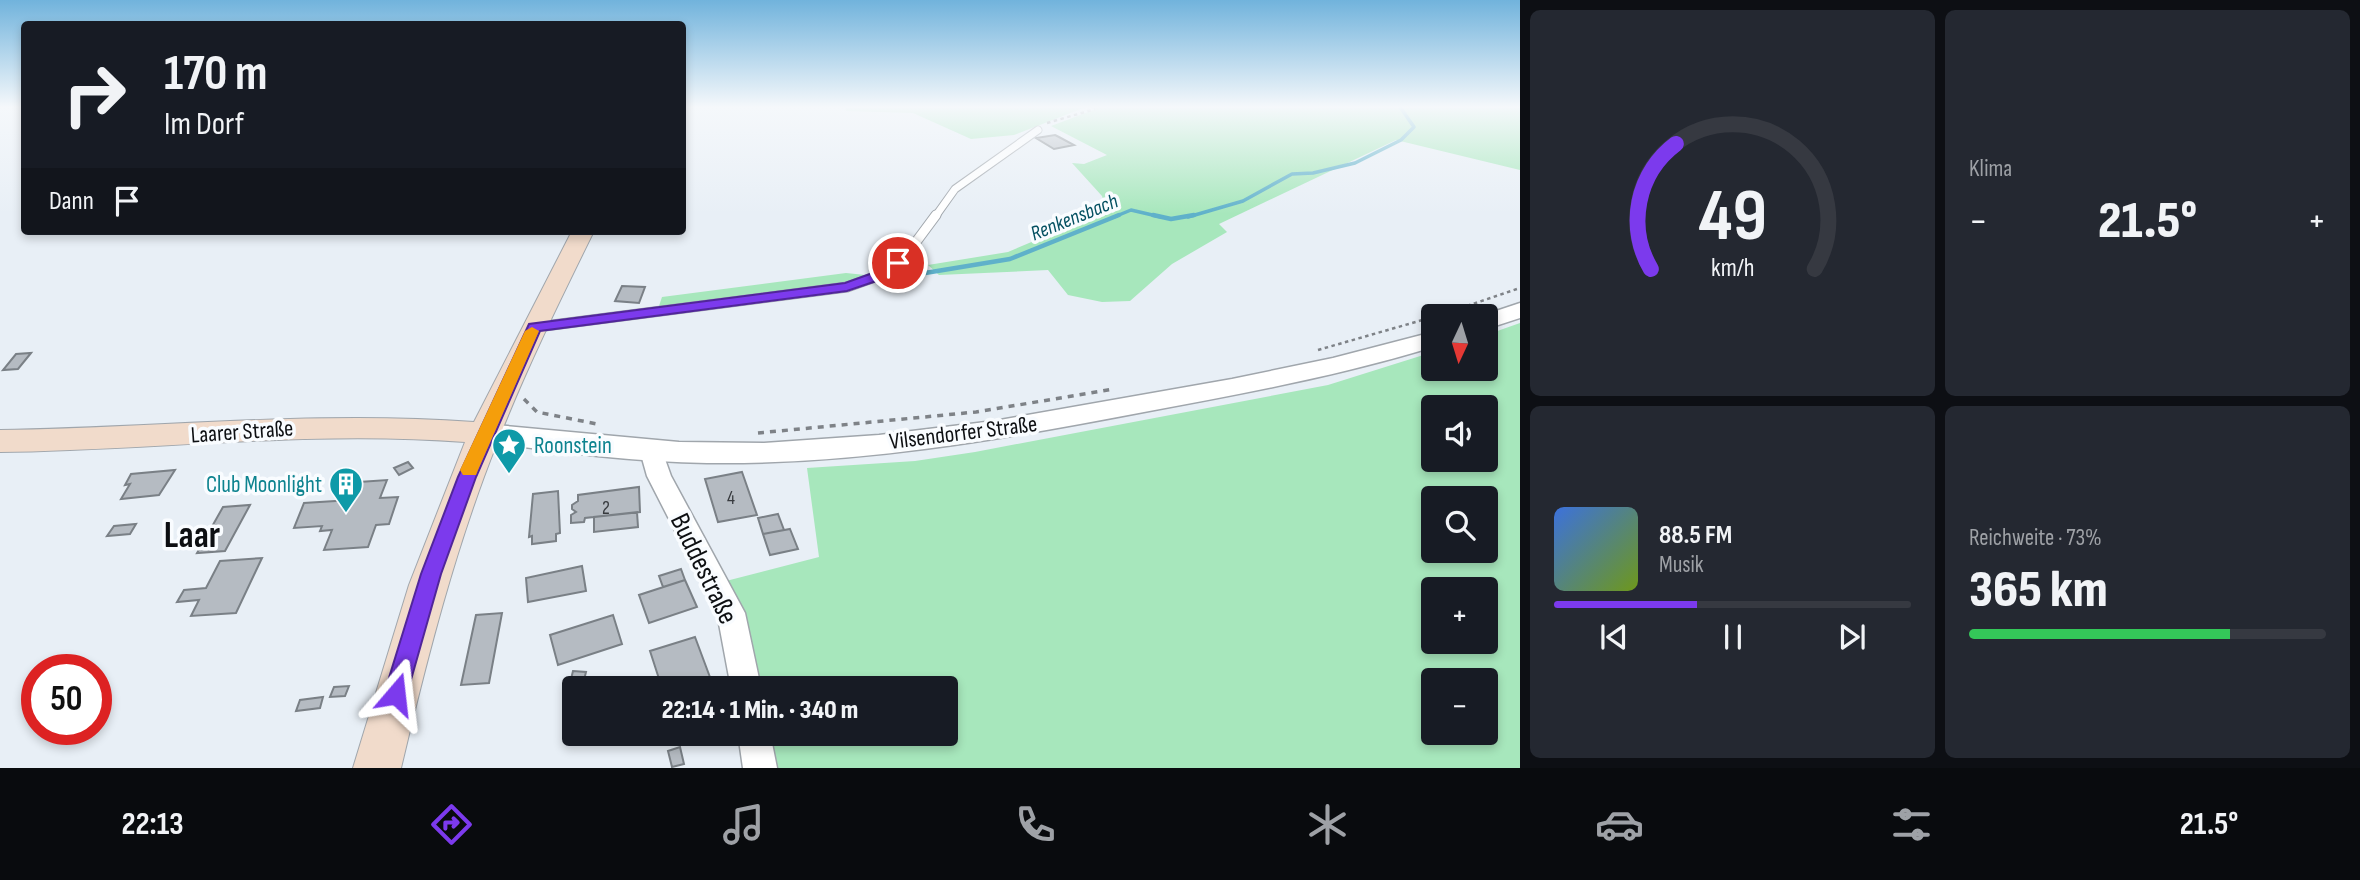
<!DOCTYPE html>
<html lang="de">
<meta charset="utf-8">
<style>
:root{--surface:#171b24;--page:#242831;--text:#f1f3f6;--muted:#9ea1a6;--line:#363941;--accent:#7c3aed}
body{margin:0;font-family:"Sofia Sans Condensed",sans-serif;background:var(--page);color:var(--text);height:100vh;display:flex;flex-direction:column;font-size:26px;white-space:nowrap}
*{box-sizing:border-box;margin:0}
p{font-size:23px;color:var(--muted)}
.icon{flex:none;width:38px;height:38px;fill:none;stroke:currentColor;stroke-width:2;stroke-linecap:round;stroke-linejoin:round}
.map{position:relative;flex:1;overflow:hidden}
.details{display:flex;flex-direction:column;gap:10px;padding:10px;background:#0d0f14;width:840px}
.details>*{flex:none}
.guide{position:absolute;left:21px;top:21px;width:665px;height:214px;border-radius:7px;box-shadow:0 4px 10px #0003;background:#171b24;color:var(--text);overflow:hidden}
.needle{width:46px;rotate:184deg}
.controls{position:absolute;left:1421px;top:304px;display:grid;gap:14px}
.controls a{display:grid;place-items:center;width:77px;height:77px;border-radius:7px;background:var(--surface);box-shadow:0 4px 10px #0003;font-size:35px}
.speed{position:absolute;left:21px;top:654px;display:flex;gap:14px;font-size:35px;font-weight:700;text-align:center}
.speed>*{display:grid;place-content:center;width:91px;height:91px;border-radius:50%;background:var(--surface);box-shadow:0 4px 10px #0003;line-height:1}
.speed .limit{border:10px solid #d22;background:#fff;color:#111}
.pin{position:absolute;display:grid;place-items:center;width:60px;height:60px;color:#fff;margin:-30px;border:4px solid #fff;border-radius:50%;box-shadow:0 2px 7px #0007}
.me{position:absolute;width:77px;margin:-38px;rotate:17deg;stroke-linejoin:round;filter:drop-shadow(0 0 5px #0008)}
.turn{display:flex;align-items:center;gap:24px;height:147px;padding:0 28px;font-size:32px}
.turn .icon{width:91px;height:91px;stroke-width:2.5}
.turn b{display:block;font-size:49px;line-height:60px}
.then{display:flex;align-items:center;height:66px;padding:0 28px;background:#0003;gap:14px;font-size:26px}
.big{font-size:52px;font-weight:800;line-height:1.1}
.details .widget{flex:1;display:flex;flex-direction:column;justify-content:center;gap:10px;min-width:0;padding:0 24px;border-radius:10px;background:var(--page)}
.details .dial{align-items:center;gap:0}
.dial svg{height:182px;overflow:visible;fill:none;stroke:var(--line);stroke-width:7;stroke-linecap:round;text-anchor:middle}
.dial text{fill:var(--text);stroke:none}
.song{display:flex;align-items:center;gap:21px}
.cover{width:84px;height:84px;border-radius:10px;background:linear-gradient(135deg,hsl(220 70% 55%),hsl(80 70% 35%))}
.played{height:7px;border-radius:4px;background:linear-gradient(90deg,var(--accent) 40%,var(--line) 40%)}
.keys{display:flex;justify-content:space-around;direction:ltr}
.heat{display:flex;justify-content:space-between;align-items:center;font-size:38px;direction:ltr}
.charge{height:10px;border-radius:5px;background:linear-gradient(90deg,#34c759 73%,var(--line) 0)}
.details .tiles{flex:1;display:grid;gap:10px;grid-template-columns:repeat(2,1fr)}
.trip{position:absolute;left:562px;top:676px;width:396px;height:70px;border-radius:7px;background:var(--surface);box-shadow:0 4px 10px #0003;font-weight:800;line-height:70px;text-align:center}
.tab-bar{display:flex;height:112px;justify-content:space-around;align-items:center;background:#090b0e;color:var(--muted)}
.tab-bar .icon{width:49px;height:49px}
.tab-bar .current{color:var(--accent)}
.tab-bar b{font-size:32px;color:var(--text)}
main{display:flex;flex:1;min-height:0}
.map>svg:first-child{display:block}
.green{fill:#a7e7bc;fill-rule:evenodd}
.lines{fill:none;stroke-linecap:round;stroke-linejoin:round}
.stream-far1{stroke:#5fb1ca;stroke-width:3.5}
.stream{stroke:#5fb1ca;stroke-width:4.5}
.building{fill:#b5bbc2;stroke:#7a8086;stroke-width:2}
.service-far1-casing{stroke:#a0a6ac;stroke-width:9}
.service-casing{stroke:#a0a6ac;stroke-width:11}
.minor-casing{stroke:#a0a6ac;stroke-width:3}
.tertiary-casing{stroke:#a0a6ac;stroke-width:3}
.secondary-casing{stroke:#a0a6ac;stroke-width:2}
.path-far1{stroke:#7e8287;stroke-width:2.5;stroke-dasharray:3.5 3.5;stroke-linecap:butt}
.path{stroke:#7e8287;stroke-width:3.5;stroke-dasharray:6 6;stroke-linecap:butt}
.service-far1{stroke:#fff;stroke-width:7}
.service{stroke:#fff;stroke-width:9}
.minor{fill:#fff;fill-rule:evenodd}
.tertiary{fill:#fff;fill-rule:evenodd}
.secondary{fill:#f1dbcb;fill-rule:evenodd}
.route{fill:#7c3aed;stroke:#51269a;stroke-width:2}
.slow{fill:#f59e0b}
.labels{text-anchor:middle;stroke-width:7;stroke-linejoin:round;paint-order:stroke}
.number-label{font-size:19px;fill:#373a3e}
.far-water-label{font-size:21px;font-style:italic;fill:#045061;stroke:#f9fcff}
.street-label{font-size:23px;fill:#0d0f12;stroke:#f9fcff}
.culture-label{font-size:23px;fill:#0d838f;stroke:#f9fcff;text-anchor:start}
.near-street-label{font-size:28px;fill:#0d0f12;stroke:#f9fcff}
.near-district-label{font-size:37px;font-weight:bold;fill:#0d0f12;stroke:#f9fcff}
</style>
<main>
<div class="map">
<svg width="1520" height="768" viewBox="0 0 1520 768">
<rect width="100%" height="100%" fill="#e8eff6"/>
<path class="green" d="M 845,107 L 1520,107 L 1520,170 L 1396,140 L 1219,224 L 1227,232 L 1172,264 L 1130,301 L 1102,302 L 1068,295 L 1048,270 L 939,275 L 928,265 L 1008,252 L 1086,219 L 1105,205 L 1102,196 L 1072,163 L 1084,164 L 1107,155 L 1051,126 L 1096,109 L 1086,107 L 1014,135 L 971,139 L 913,113 L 846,111 Z
M 846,273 L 875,276 L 852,284 L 658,309 L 662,297 Z
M 1520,323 L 1520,768 L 770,768 L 764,733 L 945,733 L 945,688 L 757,688 L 726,581 L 819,557 L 807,468 L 915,461 L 975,452 L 1328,385 L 1433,352 L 1433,369 L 1486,369 L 1486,335 ZM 1433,408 L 1486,408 L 1486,460 L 1433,460 ZM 1433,499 L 1486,499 L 1486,551 L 1433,551 ZM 1433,590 L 1486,590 L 1486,642 L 1433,642 ZM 1433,681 L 1486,681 L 1486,733 L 1433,733 Z"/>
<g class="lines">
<path class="stream-far1" d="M 1114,217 L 1131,210 L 1161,217
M 1188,217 L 1243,201 L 1292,174 L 1313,173 L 1355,163 L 1401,140 L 1414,127 L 1400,107"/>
<path class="stream" d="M 1153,215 L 1171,219 L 1194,215
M 913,275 L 1010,259 L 1119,215"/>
</g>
<path class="building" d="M 1055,135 L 1059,137 L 1074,145 L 1054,149 L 1036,138 Z
M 622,286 L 645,287 L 639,303 L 615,301 Z
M 31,353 L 18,369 L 3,370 L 16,354 Z
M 408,462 L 413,468 L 399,475 L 394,468 Z
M 175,470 L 159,495 L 121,499 L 130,484 L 125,485 L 131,474 Z
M 742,472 L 757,515 L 718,522 L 705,479 Z
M 387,480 L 380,498 L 398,497 L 389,524 L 376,525 L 368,547 L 324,550 L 332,530 L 320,531 L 322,526 L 294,528 L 304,503 L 351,500 L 359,482 Z
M 639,487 L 640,512 L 585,518 L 584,522 L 571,523 L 571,515 L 576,512 L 572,509 L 572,505 L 578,501 L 578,495 Z
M 558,491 L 560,533 L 556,534 L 556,541 L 532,544 L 532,536 L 529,537 L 533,494 Z
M 250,505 L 225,551 L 197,553 L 223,507 Z
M 637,512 L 638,527 L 594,532 L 594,517 Z
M 778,514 L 784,530 L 763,534 L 758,518 Z
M 136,524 L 130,534 L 107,536 L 114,526 Z
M 790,529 L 798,549 L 770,555 L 763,534 Z
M 262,558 L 236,613 L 191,616 L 199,600 L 177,602 L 184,590 L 206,588 L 220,561 Z
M 582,566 L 586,591 L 528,602 L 526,578 Z
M 681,569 L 685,580 L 663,587 L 659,576 Z
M 685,580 L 697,607 L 649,623 L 639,595 Z
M 502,613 L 489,683 L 461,685 L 476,615 Z
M 613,615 L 622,644 L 558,665 L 550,635 Z
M 695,637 L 714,688 L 699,688 L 697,682 L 687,685 L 688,688 L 662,688 L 650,651 Z
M 573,671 L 586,672 L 582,688 L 569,687 Z
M 349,686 L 345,696 L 330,697 L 334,687 Z
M 323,697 L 320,708 L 296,711 L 300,700 Z
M 680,747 L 684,764 L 672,767 L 668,751 Z"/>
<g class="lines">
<g class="service-far1-casing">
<path id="service-far1" d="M 935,217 L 955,189 L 1038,130"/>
</g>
<g class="service-casing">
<path id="service" d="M 537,327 L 847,287 L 886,273 L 913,246 L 936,215"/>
</g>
<g class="minor-casing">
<path id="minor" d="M 652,443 L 660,445 L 671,476 L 745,613 L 761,688 L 731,688 L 717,613 L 647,476 L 640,451 L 644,445 Z
M 738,733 L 770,733 L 777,768 L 743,768 Z"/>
</g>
<g class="tertiary-casing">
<path id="tertiary" d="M 1520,303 L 1520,318 L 1486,329 L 1486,317 L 1478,317 Z
M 1433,332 L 1433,347 C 1338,376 1241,394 1144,412 C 999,440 854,465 707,463 C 632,462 559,452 485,442 L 475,440 L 471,433 L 475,426 L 485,424 L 679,442 L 764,443 L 879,435 L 994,421 L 1232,379 L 1333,358 Z"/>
</g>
<g class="secondary-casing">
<path id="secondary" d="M 572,231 L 594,231 C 560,300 525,371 497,443 C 455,548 427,658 401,768 L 353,768 L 409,585 L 465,442 C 310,430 155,450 0,452 L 0,430 C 158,428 316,410 474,422 Z"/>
</g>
<path class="path-far1" d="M 1047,123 L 1095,109
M 1434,317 L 1520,288
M 1318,350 L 1433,317"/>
<path class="path" d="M 524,399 L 537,412 L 597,424
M 758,433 L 976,412 L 1114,389"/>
<use href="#service-far1" class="service-far1"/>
<use href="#service" class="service"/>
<use href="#minor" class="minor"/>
<use href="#tertiary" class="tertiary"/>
<use href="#secondary" class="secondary"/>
</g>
<linearGradient id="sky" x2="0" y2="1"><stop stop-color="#71b3dc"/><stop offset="0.5" stop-color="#f5f8fb"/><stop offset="1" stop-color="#f5f8fb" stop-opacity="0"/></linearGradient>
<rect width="1520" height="214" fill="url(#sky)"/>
<path class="route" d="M 898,259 L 905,263 L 891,276 L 847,291 L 540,331 L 476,477 L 441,574 L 407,694 L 404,701 L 396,704 L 387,701 L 384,694 L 421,574 L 458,477 L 529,324 L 845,283 L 881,270 Z"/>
<path class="slow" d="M 532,327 L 539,331 L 478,470 L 476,475 L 463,475 L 460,470 L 525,331 Z"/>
<defs>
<g id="sight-pin" transform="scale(1.75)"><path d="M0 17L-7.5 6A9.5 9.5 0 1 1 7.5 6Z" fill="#0f9aa8" stroke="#f9fcff"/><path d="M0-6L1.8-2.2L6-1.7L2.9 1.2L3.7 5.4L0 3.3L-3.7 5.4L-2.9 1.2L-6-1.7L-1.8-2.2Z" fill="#fff"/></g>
<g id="building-pin" transform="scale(1.75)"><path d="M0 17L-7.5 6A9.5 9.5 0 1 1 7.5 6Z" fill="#0f9aa8" stroke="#f9fcff"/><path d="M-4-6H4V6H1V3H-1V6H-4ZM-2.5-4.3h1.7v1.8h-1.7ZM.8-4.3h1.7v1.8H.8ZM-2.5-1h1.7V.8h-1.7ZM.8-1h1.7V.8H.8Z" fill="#fff"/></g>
</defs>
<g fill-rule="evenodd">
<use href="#sight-pin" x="509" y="445"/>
<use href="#building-pin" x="346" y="484"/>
</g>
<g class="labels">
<g class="number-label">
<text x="731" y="504">4</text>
<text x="606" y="514">2</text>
</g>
<g class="far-water-label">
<text transform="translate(1074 217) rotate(-22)" y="7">Renkensbach</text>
</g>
<g class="street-label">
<text transform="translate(242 431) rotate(-4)" y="8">Laarer Straße</text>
<text transform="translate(963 432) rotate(-7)" y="8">Vilsendorfer Straße</text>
</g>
<g class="culture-label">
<text x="534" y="453">Roonstein</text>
<text x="322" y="492" text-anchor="end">Club Moonlight</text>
</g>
<g class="near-street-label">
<text transform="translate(705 568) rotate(64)" y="10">Buddestraße</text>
</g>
<g class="near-district-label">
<text x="192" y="547">Laar</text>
</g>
</g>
</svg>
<div class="controls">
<a><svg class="needle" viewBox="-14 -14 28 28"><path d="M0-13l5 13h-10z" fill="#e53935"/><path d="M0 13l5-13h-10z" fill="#9ea1a6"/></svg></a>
<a><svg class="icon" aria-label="sound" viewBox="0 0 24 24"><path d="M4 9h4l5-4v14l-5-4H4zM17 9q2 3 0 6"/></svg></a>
<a><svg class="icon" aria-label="search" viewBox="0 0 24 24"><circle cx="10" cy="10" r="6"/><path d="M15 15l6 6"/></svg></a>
<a>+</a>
<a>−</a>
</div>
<div class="speed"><div class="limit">50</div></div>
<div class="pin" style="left:898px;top:263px;background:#d93025"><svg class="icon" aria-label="arrive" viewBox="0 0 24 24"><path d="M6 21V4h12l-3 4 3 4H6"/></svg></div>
<svg class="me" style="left:396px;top:694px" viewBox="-20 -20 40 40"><path d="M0-17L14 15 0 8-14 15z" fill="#7c3aed" stroke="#fff" stroke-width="4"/></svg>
<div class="trip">22:14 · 1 Min. · 340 m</div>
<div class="guide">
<div class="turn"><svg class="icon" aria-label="right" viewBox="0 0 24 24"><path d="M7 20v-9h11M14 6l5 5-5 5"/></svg><div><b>170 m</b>Im Dorf</div></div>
<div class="then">Dann<svg class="icon" aria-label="arrive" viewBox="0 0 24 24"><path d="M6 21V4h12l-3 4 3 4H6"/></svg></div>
</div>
</div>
<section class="details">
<div class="tiles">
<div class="widget dial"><svg viewBox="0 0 100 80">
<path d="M14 69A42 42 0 1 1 86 69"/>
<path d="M14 69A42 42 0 0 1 25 14" stroke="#7c3aed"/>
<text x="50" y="56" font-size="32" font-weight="700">49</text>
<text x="50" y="72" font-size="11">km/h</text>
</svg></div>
<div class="widget"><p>Klima</p>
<div class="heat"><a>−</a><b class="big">21.5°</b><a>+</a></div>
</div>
<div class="widget">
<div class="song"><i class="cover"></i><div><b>88.5 FM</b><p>Musik</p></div></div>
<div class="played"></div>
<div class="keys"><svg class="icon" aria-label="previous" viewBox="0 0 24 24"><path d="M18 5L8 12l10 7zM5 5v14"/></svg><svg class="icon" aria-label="pause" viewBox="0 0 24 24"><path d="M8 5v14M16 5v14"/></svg><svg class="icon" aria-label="next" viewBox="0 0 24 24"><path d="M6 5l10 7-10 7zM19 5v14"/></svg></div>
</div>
<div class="widget"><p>Reichweite · 73%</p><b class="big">365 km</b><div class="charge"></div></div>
</div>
</section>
</main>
<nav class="tab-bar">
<b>22:13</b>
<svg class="icon current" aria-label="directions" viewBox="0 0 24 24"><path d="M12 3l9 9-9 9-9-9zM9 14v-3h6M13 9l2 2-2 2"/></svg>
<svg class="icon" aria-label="music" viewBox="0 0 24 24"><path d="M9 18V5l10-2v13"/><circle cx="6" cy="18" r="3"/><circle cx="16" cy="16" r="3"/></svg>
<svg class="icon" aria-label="phone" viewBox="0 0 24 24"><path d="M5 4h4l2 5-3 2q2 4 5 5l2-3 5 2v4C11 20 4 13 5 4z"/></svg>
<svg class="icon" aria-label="climate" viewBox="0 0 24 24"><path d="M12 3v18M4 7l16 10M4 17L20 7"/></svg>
<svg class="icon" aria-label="car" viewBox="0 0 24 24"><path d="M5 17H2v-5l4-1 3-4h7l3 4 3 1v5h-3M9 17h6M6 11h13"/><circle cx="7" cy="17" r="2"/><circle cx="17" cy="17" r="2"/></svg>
<svg class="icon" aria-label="filters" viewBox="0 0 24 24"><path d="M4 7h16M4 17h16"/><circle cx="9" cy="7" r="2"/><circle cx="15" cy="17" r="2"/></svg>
<b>21.5°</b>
</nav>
